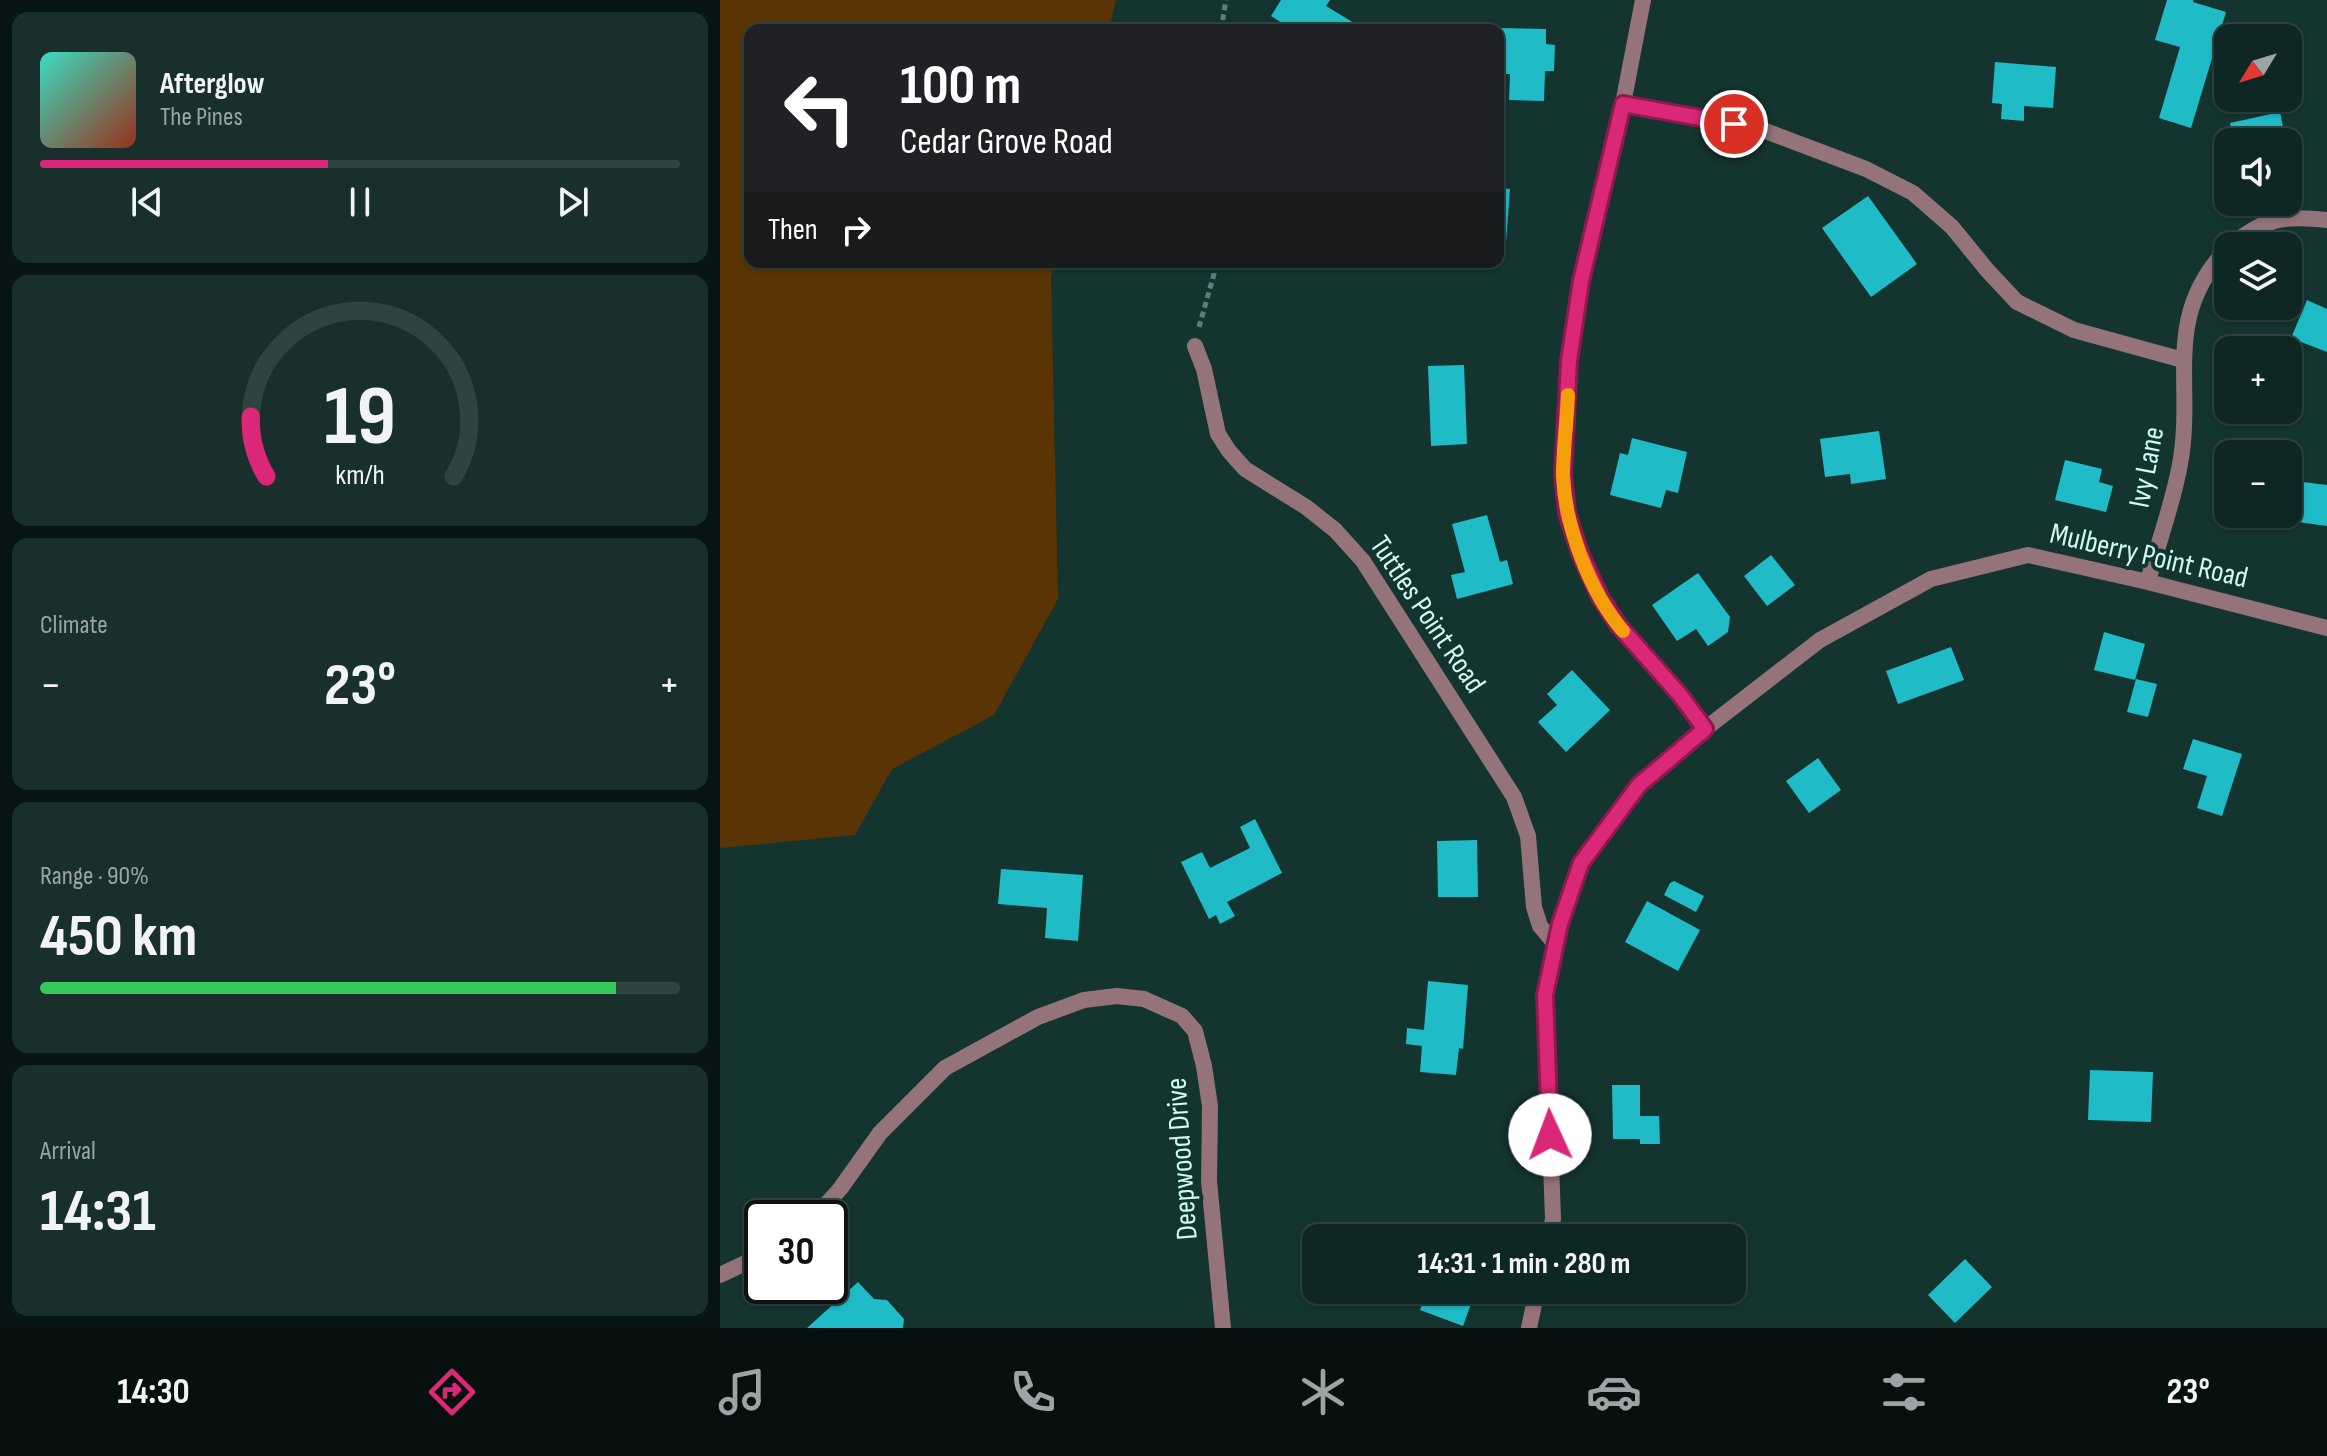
<!DOCTYPE html>
<meta charset="utf-8">
<style>
:root{--surface:#0f2724;--page:#182f2c;--text:#f1f3f6;--muted:#9ba5a6;--line:#2f4441;--accent:#db2777}
body{margin:0;font-family:"Sofia Sans Condensed",sans-serif;background:var(--page);color:var(--text);height:100vh;display:flex;flex-direction:column;font-size:30px;white-space:nowrap}
*{box-sizing:border-box;margin:0}
p{font-size:26px;color:var(--muted)}
.icon{flex:none;width:44px;height:44px;fill:none;stroke:currentColor;stroke-width:2;stroke-linecap:round;stroke-linejoin:round}
.map{position:relative;flex:1;overflow:hidden}
.details{display:flex;flex-direction:column;gap:12px;padding:12px;background:#081514;width:720px}
.details>*{flex:none}
.banner{position:absolute;left:24px;top:24px;width:760px;height:244px;border-radius:16px;box-shadow:0 2px 6px #0004,0 0 0 2px var(--line);background:#202124;color:#fff;overflow:hidden}
.needle{width:52px;rotate:232deg}
.controls{position:absolute;left:1494px;top:24px;display:grid;gap:16px}
.controls a{display:grid;place-items:center;width:88px;height:88px;border-radius:16px;background:var(--surface);box-shadow:0 2px 6px #0004,0 0 0 2px var(--line);font-size:40px}
.speed{position:absolute;left:24px;top:1200px;display:flex;gap:16px;font-size:40px;font-weight:700;text-align:center}
.speed>*{display:grid;place-content:center;width:104px;height:104px;border-radius:50%;background:var(--surface);box-shadow:0 2px 6px #0004,0 0 0 2px var(--line);line-height:1}
.speed .limit{border:4px solid #111;border-radius:12px;background:#fff;color:#111}
.pin{position:absolute;display:grid;place-items:center;width:68px;height:68px;color:#fff;margin:-34px;border:4px solid #fff;border-radius:50%;box-shadow:0 2px 8px #0007}
.me{position:absolute;width:88px;margin:-44px;rotate:358deg;stroke-linejoin:round;filter:drop-shadow(0 0 6px #0008)}
.turn{display:flex;align-items:center;gap:28px;height:168px;padding:0 24px;font-size:36px}
.turn .icon{width:104px;height:104px;stroke-width:2.5}
.turn b{display:block;font-size:56px;line-height:68px}
.then{display:flex;align-items:center;height:76px;padding:0 24px;background:#0003;gap:16px;font-size:30px}
.big{font-size:60px;font-weight:700;line-height:1.1}
.details .card{flex:1;display:flex;flex-direction:column;justify-content:center;gap:12px;min-width:0;padding:0 28px;border-radius:16px;background:var(--page)}
.details .dial{align-items:center;gap:0}
.dial svg{height:208px;overflow:visible;fill:none;stroke:var(--line);stroke-width:7;stroke-linecap:round;text-anchor:middle}
.dial text{fill:var(--text);stroke:none}
.song{display:flex;align-items:center;gap:24px}
.cover{width:96px;height:96px;border-radius:12px;background:linear-gradient(135deg,hsl(170 70% 55%),hsl(10 70% 35%))}
.played{height:8px;border-radius:4px;background:linear-gradient(90deg,var(--accent) 45%,var(--line) 45%)}
.keys{display:flex;justify-content:space-around;direction:ltr}
.heat{display:flex;justify-content:space-between;align-items:center;font-size:44px;direction:ltr}
.charge{height:12px;border-radius:6px;background:linear-gradient(90deg,#34c759 90%,var(--line) 0)}
.trip{position:absolute;left:582px;top:1224px;width:444px;height:80px;border-radius:16px;background:var(--surface);box-shadow:0 2px 6px #0004,0 0 0 2px var(--line);font-weight:700;line-height:80px;text-align:center}
.dock{display:flex;height:128px;justify-content:space-around;align-items:center;background:#06100e;color:var(--muted)}
.dock .icon{width:56px;height:56px}
.dock .on{color:var(--accent)}
.dock b{font-size:36px;color:var(--text)}
main{display:flex;flex:1;min-height:0}
.map>svg:first-child{display:block}
.green{fill:#5b3405}
.building{fill:#1fbcc8}
.lines{fill:none;stroke-linecap:round;stroke-linejoin:round}
.path{stroke:#5b807b;stroke-width:5;stroke-dasharray:6 4;stroke-linecap:butt}
.minor{stroke:#95737b;stroke-width:16}
.route-casing{stroke:#8e194d;stroke-width:20}
.route{stroke:#db2777;stroke-width:14}
.slow{stroke:#f59e0b;stroke-width:14}
.labels{text-anchor:middle;stroke-width:8;stroke-linejoin:round;paint-order:stroke}
.street-label{font-size:30px;fill:#cefcf4;stroke:#143430}
</style>
<main>
<section class="details">
<div class="card">
<div class="song"><i class="cover"></i><div><b>Afterglow</b><p>The Pines</p></div></div>
<div class="played"></div>
<div class="keys"><svg class="icon" aria-label="previous" viewBox="0 0 24 24"><path d="M18 5L8 12l10 7zM5 5v14"/></svg><svg class="icon" aria-label="pause" viewBox="0 0 24 24"><path d="M8 5v14M16 5v14"/></svg><svg class="icon" aria-label="next" viewBox="0 0 24 24"><path d="M6 5l10 7-10 7zM19 5v14"/></svg></div>
</div>
<div class="card dial"><svg viewBox="0 0 100 80">
<path d="M14 69A42 42 0 1 1 86 69"/>
<path d="M14 69A42 42 0 0 1 8 46" stroke="#db2777"/>
<text x="50" y="56" font-size="32" font-weight="700">19</text>
<text x="50" y="72" font-size="11">km/h</text>
</svg></div>
<div class="card"><p>Climate</p>
<div class="heat"><a>−</a><b class="big">23°</b><a>+</a></div>
</div>
<div class="card"><p>Range · 90%</p><b class="big">450 km</b><div class="charge"></div></div>
<div class="card"><p>Arrival</p><b class="big">14:31</b></div>
</section>
<div class="map">
<svg width="1607" height="1328" viewBox="0 0 1607 1328">
<rect width="100%" height="100%" fill="#143430"/>
<path class="green" d="M 0,0 L 396,0 L 389,30 L 30,30 L 30,262 L 335,262 L 331,276 L 338,599 L 274,715 L 172,769 L 135,835 L 0,848 Z"/>
<path class="building" d="M 561,0 L 610,0 L 606,6 L 639,26 L 636,30 L 573,30 L 551,16 Z
M 1447,0 L 1473,0 L 1473,2 L 1506,12 L 1471,128 L 1439,118 L 1460,47 L 1435,40 Z
M 778,28 L 826,29 L 826,44 L 835,45 L 834,71 L 825,71 L 824,101 L 789,100 L 790,74 L 778,74 Z
M 1275,62 L 1336,67 L 1333,108 L 1304,106 L 1304,121 L 1281,119 L 1282,104 L 1272,103 Z
M 1560,112 L 1566,142 L 1514,142 L 1510,123 Z
M 778,188 L 790,189 L 785,256 L 778,255 Z
M 1148,196 L 1197,264 L 1151,297 L 1102,228 Z
M 1587,300 L 1607,309 L 1607,352 L 1571,338 Z
M 744,365 L 747,444 L 711,446 L 708,366 Z
M 1159,431 L 1166,479 L 1131,484 L 1130,474 L 1105,477 L 1100,439 Z
M 912,438 L 967,452 L 958,493 L 946,490 L 941,508 L 890,495 L 900,453 L 908,455 Z
M 1345,460 L 1382,469 L 1379,482 L 1393,486 L 1386,512 L 1335,500 Z
M 1583,482 L 1607,485 L 1607,526 L 1578,522 Z
M 767,515 L 780,562 L 787,560 L 793,584 L 737,599 L 731,575 L 745,572 L 732,524 Z
M 1051,555 L 1075,585 L 1047,606 L 1024,576 Z
M 978,573 L 1010,617 L 1008,632 L 988,646 L 976,629 L 957,641 L 932,605 Z
M 1384,632 L 1425,644 L 1415,680 L 1374,670 Z
M 1231,647 L 1244,680 L 1178,704 L 1166,671 Z
M 852,670 L 890,710 L 846,752 L 818,722 L 837,705 L 827,694 Z
M 1416,679 L 1437,684 L 1428,717 L 1407,712 Z
M 1473,739 L 1522,754 L 1502,816 L 1477,808 L 1487,776 L 1463,769 Z
M 1098,758 L 1121,790 L 1089,813 L 1066,781 Z
M 535,819 L 562,873 L 507,902 L 515,916 L 500,924 L 496,915 L 489,919 L 461,862 L 482,852 L 490,868 L 530,848 L 520,827 Z
M 757,840 L 758,897 L 718,897 L 717,841 Z
M 281,869 L 363,875 L 358,941 L 325,938 L 327,908 L 278,904 Z
M 954,881 L 984,896 L 976,912 L 944,895 L 950,883 Z
M 927,901 L 980,930 L 958,971 L 905,942 Z
M 708,981 L 748,985 L 743,1049 L 739,1048 L 736,1075 L 700,1072 L 702,1046 L 686,1044 L 687,1028 L 704,1030 Z
M 1370,1070 L 1433,1072 L 1431,1122 L 1368,1120 Z
M 892,1085 L 920,1085 L 920,1116 L 939,1116 L 940,1144 L 920,1144 L 920,1139 L 893,1139 Z
M 714,1228 L 763,1231 L 762,1238 L 714,1238 Z
M 1245,1259 L 1272,1287 L 1235,1323 L 1208,1295 Z
M 138,1282 L 154,1299 L 167,1300 L 184,1319 L 183,1328 L 87,1328 Z
M 707,1290 L 756,1290 L 743,1326 L 700,1310 Z"/>
<g class="lines">
<path class="path" d="M 501,30 L 506,0
M 479,327 L 494,274 L 493,262"/>
<path class="minor" d="M 923,0 L 903,104 L 861,281 L 849,361 L 843,475 L 847,513 L 860,553 L 880,597 L 899,626 L 960,695 L 985,729
M 903,104 L 1035,127 L 1146,169 L 1193,193 L 1232,227 L 1267,270 L 1297,302 L 1354,330 L 1463,360
M 1511,246 C 1543,218 1565,215 1607,220
M 475,346 L 484,369 L 498,434 L 509,451 L 525,469 L 586,507 L 615,530 L 643,561 L 794,797 L 808,836 L 814,907 L 820,926 L 835,944
M 1428,582 C 1438,542 1453,504 1460,464 C 1475,383 1441,317 1508,248
M 94,1218 L 120,1189 L 160,1133 L 225,1068 L 318,1017 L 364,1000 L 397,996 L 424,999 L 462,1016 L 475,1031 L 484,1066 L 490,1106 L 489,1181 L 503,1328
M 829,1238 L 833,1219 L 825,995 L 840,924 L 861,863 L 919,785 L 985,729 L 1100,640 L 1211,579 L 1308,555 L 1428,582 L 1607,628
M 0,1275 L 42,1255
M 809,1328 L 817,1290"/>
</g>
<g class="lines">
<g class="route-casing">
<path id="route" d="M 830,1135 L 825,995 L 840,924 L 861,863 L 919,785 L 985,729 L 960,695 L 899,626 L 880,597 L 860,553 L 847,513 L 843,475 L 849,361 L 861,281 L 903,104 L 1014,124"/>
</g>
<use href="#route" class="route"/>
<path class="slow" d="M 848,395 C 847,421 843,449 843,476 C 845,526 870,593 903,631"/>
</g>
<g class="labels">
<g class="street-label">
<text transform="translate(1426 467) rotate(-79)" y="10">Ivy Lane</text>
<text transform="translate(1429 555) rotate(13)" y="10">Mulberry Point Road</text>
<text transform="translate(708 614) rotate(56)" y="10">Tuttles Point Road</text>
<text transform="translate(461 1159) rotate(-94)" y="10">Deepwood Drive</text>
</g>
</g>
</svg>
<div class="controls">
<a><svg class="needle" viewBox="-14 -14 28 28"><path d="M0-13l5 13h-10z" fill="#e53935"/><path d="M0 13l5-13h-10z" fill="#9ba5a6"/></svg></a>
<a><svg class="icon" aria-label="sound" viewBox="0 0 24 24"><path d="M4 9h4l5-4v14l-5-4H4zM17 9q2 3 0 6"/></svg></a>
<a><svg class="icon" aria-label="layers" viewBox="0 0 24 24"><path d="M12 4l9 5-9 5-9-5zM3 14l9 5 9-5"/></svg></a>
<a>+</a>
<a>−</a>
</div>
<div class="speed"><div class="limit">30</div></div>
<div class="pin" style="left:1014px;top:124px;background:#d93025"><svg class="icon" aria-label="arrive" viewBox="0 0 24 24"><path d="M6 21V4h12l-3 4 3 4H6"/></svg></div>
<svg class="me" style="left:830px;top:1135px" viewBox="-20 -20 40 40"><circle r="19" fill="#fff"/><path d="M0-13L10 11 0 6-10 11z" fill="#db2777"/></svg>
<div class="trip">14:31 · 1 min · 280 m</div>
<div class="banner">
<div class="turn"><svg class="icon" aria-label="left" viewBox="0 0 24 24"><path d="M17 20v-9H6M10 6l-5 5 5 5"/></svg><div><b>100 m</b>Cedar Grove Road</div></div>
<div class="then">Then<svg class="icon" aria-label="right" viewBox="0 0 24 24"><path d="M7 20v-9h11M14 6l5 5-5 5"/></svg></div>
</div>
</div>
</main>
<nav class="dock">
<b>14:30</b>
<svg class="icon on" aria-label="directions" viewBox="0 0 24 24"><path d="M12 3l9 9-9 9-9-9zM9 14v-3h6M13 9l2 2-2 2"/></svg>
<svg class="icon" aria-label="music" viewBox="0 0 24 24"><path d="M9 18V5l10-2v13"/><circle cx="6" cy="18" r="3"/><circle cx="16" cy="16" r="3"/></svg>
<svg class="icon" aria-label="phone" viewBox="0 0 24 24"><path d="M5 4h4l2 5-3 2q2 4 5 5l2-3 5 2v4C11 20 4 13 5 4z"/></svg>
<svg class="icon" aria-label="climate" viewBox="0 0 24 24"><path d="M12 3v18M4 7l16 10M4 17L20 7"/></svg>
<svg class="icon" aria-label="car" viewBox="0 0 24 24"><path d="M5 17H2v-5l4-1 3-4h7l3 4 3 1v5h-3M9 17h6M6 11h13"/><circle cx="7" cy="17" r="2"/><circle cx="17" cy="17" r="2"/></svg>
<svg class="icon" aria-label="filters" viewBox="0 0 24 24"><path d="M4 7h16M4 17h16"/><circle cx="9" cy="7" r="2"/><circle cx="15" cy="17" r="2"/></svg>
<b>23°</b>
</nav>
